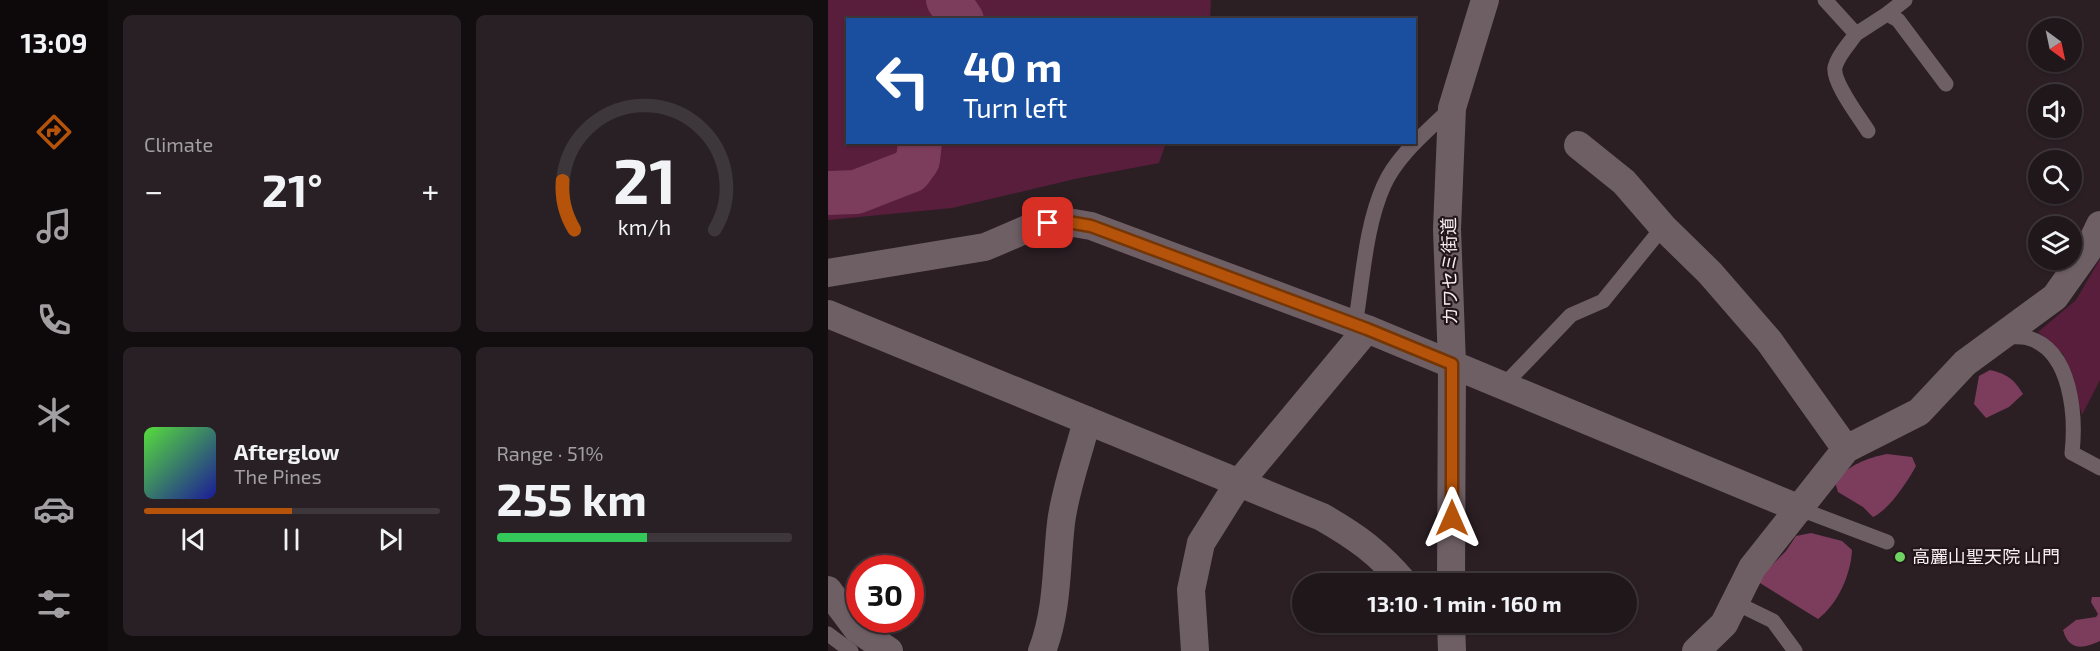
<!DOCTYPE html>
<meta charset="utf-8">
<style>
:root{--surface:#20171b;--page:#282024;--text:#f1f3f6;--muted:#a29fa3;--line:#3d363a;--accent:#b45309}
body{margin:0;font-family:"Exo 2","Noto Sans JP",sans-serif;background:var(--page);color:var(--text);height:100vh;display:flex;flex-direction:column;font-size:22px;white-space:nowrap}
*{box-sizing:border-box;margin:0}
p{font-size:20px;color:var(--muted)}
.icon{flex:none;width:33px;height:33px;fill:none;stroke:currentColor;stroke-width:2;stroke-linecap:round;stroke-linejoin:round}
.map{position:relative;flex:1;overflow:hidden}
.sheet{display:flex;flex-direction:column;gap:15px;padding:15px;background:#120d0f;width:720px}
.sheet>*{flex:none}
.hud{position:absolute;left:18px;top:18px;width:570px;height:126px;border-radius:0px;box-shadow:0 2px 4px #0004,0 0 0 2px var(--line);background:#1a4fa0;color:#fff;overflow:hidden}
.needle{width:39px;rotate:147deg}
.buttons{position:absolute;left:1200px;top:18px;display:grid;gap:12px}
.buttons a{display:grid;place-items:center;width:54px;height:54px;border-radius:50%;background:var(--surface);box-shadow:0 2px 4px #0004,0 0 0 2px var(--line);font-size:30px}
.speed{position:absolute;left:18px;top:555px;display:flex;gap:12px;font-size:30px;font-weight:700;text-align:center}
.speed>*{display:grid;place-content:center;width:78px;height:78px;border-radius:50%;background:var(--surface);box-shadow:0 2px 4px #0004,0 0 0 2px var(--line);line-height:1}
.speed .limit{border:9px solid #d22;background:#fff;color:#111}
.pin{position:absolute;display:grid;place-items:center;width:51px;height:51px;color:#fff;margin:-26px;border-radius:12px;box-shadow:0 3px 9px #0006}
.me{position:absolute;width:66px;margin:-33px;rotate:0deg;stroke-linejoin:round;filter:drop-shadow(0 0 4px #0008)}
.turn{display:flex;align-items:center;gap:21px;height:126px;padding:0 18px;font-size:27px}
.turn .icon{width:78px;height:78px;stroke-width:2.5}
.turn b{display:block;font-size:42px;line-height:51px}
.big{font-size:45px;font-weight:700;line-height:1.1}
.sheet .card{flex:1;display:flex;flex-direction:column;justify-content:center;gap:9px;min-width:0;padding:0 21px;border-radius:9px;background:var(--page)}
.sheet .dial{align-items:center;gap:0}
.dial svg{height:156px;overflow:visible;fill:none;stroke:var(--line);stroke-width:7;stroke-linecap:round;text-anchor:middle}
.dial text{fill:var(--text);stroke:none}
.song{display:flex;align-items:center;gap:18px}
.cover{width:72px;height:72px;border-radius:9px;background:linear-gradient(135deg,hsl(110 70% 55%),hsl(240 70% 35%))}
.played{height:6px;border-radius:3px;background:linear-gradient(90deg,var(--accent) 50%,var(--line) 50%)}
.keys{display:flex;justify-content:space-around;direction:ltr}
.heat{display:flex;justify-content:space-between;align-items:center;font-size:33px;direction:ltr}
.charge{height:9px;border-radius:4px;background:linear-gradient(90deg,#34c759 51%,var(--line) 0)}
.sheet .tiles{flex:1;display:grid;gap:15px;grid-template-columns:repeat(2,1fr)}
.trip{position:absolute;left:464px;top:573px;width:345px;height:60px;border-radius:30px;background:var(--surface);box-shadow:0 2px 4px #0004,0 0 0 2px var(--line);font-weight:700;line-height:60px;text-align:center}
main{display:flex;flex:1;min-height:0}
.tabs{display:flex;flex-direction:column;width:108px;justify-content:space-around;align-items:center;background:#0d090b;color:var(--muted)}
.tabs .icon{width:42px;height:42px}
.tabs .current{color:var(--accent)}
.tabs b{font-size:27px;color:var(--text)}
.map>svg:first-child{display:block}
.green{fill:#581e3c}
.water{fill:#7c3c5b}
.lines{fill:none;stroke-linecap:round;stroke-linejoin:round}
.river{stroke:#7c3c5b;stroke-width:44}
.service{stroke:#6e5f65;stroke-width:15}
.minor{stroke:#6e5f65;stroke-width:28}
.route-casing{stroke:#753606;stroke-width:15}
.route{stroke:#b45309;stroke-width:10}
.poi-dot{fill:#6ed360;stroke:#22161b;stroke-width:2}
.labels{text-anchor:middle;stroke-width:4.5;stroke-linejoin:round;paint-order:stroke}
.street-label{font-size:18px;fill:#f8eff3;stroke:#22161b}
.poi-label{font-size:18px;fill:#f8eff3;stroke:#22161b;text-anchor:start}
</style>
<main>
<nav class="tabs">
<b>13:09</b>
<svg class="icon current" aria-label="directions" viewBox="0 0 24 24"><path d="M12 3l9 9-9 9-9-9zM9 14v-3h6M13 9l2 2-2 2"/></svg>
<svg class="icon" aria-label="music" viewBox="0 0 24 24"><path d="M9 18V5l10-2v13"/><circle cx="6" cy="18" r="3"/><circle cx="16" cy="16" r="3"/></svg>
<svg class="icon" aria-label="phone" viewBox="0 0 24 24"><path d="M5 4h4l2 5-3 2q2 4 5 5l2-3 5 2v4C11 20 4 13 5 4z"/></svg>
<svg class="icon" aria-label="climate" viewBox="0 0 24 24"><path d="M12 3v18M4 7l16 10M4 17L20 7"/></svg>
<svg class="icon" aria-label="car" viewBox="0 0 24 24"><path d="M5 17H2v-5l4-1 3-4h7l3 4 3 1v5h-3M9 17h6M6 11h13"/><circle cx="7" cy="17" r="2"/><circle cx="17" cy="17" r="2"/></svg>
<svg class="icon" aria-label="filters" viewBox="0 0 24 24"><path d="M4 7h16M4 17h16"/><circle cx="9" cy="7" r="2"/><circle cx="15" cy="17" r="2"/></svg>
</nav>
<section class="sheet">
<div class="tiles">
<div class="card"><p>Climate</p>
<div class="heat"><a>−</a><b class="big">21°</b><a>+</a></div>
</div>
<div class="card dial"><svg viewBox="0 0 100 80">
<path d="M14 69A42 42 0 1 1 86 69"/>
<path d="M14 69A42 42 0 0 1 8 44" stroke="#b45309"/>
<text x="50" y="56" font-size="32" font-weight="700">21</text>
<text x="50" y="72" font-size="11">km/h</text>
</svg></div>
<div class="card">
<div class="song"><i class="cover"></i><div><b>Afterglow</b><p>The Pines</p></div></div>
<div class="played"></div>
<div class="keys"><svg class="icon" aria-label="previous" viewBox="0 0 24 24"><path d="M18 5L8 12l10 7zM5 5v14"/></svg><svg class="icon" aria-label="pause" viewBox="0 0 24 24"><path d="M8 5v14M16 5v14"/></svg><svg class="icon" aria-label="next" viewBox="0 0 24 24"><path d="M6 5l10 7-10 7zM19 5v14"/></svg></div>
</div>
<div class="card"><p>Range · 51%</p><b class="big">255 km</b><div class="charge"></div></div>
</div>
</section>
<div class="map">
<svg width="1272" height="651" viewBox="0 0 1272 651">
<rect width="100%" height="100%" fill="#2b1f24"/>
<path class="green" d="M 0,0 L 383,0 L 382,19 L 20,20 L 20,142 L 338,143 L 331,163 L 247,179 L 124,208 L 0,220 Z
M 1272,259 L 1272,380 L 1254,415 L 1244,376 L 1235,354 L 1210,332 L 1248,300 Z"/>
<path class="water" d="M 1162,370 C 1179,374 1186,379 1195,394 L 1181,407 L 1158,418 L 1146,404 L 1151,376 Z
M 1059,454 L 1084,457 L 1088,466 C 1080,481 1061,510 1045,517 L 1035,507 L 1010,492 L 1007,482 C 1020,465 1039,458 1059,454 Z
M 983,533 L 1014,541 L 1024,550 C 1023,574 1010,604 990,619 L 932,583 L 932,577 L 958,551 L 968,536 Z
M 1264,597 L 1272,597 L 1272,641 C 1255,649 1241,651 1235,630 L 1248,620 L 1268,617 L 1270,614 L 1263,602 Z"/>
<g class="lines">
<path class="river" d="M 120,0 L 134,20
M 0,193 L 28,192 L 82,171 L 90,160 L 92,142"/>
<path class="service" d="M 997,0 L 1028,34 L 1059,14 L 1070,20 L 1118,84
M 1059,14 L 1077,0
M 1028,34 C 1021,44 1010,55 1007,67 C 1004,82 1032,118 1040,131
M 527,325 C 535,280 537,227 556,185 C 570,154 600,131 623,108
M 1176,337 C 1184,337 1193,336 1200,338 C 1244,350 1248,417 1244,453 L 1272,468
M 675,386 L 743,315 L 775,301 L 835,227
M 972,509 L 1059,542
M 906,602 L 945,621 L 967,651
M 0,634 L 23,651"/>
<path class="minor" d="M 750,145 L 796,182 L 835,227 L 882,273 L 941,341 L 1018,449
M 0,273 L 157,247 L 206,226 L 234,221 L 263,226 L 539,329 L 972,509
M 0,314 L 494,517 C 529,537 551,553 577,584
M 623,584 L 624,364 L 619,229 L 624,108 L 657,0
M 0,590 L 29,629 L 61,651
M 623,622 L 624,651
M 214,651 C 230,610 228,566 233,523 C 237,489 251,453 259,420
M 367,651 L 363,590 L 373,543 L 410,484 L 539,329
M 868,651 L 896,624 L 924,568 L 1018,449 L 1091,412 L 1137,363 L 1227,297 L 1259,252 L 1272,225"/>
</g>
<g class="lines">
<g class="route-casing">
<path id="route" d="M 220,223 L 234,221 L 263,226 L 539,329 L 624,364 L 624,518"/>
</g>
<use href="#route" class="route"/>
</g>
<circle class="poi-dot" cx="1072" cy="557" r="6"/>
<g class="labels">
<g class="street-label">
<text transform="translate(622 271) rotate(-91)" y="6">カワセミ街道</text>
</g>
<g class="poi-label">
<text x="1084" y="563">高麗山聖天院 山門</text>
</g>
</g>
</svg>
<div class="buttons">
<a><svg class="needle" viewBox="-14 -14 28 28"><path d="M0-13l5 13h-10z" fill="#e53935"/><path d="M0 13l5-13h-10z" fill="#a29fa3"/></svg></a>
<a><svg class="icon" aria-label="sound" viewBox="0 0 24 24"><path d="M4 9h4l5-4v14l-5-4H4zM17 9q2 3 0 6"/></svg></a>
<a><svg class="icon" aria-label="search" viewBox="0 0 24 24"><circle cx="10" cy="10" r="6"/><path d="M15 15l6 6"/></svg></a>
<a><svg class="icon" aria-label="layers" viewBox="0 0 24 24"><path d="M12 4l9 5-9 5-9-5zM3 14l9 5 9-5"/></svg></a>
</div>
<div class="speed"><div class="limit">30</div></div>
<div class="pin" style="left:220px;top:223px;background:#d93025"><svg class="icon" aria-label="arrive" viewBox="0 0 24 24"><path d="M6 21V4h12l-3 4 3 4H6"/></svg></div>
<svg class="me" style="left:624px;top:518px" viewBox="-20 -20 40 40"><path d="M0-17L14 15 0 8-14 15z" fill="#b45309" stroke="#fff" stroke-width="4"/></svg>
<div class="trip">13:10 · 1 min · 160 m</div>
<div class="hud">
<div class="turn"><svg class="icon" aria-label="left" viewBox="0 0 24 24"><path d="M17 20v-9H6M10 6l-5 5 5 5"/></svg><div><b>40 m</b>Turn left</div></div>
</div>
</div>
</main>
